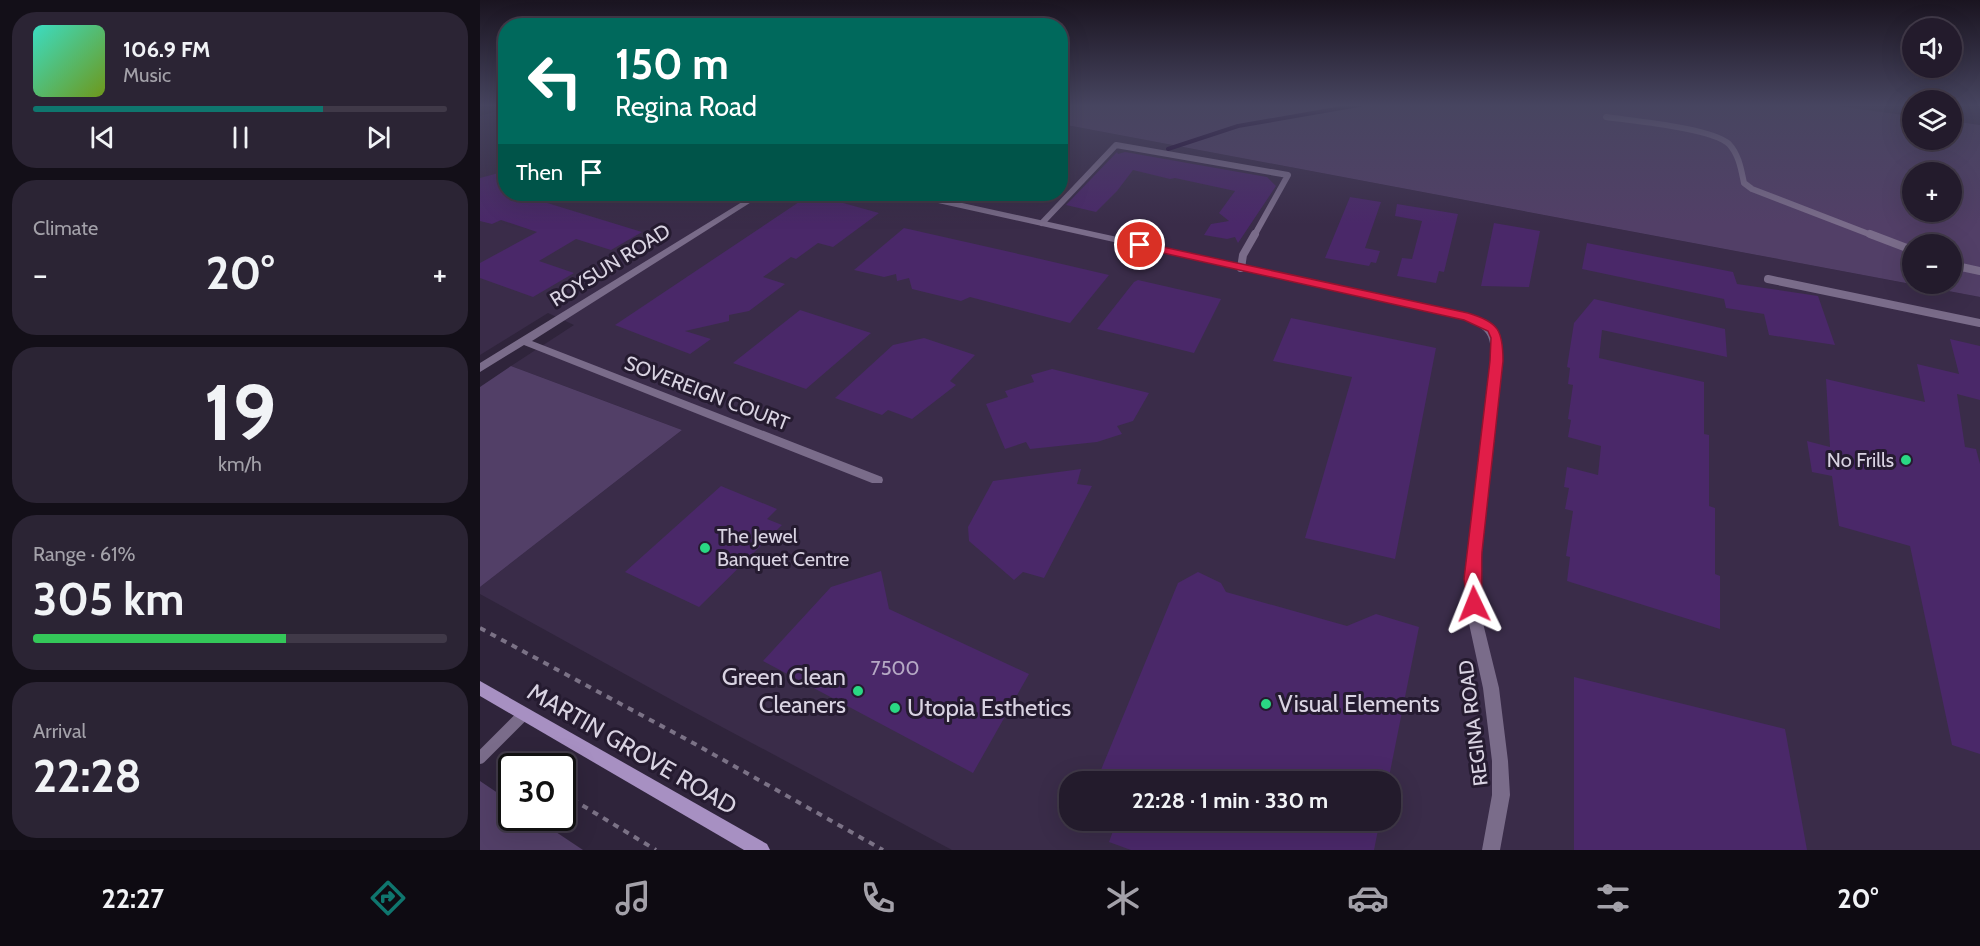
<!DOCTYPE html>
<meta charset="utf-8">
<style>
:root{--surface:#231b2c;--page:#2b2434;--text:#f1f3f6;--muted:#a3a1a9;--line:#403948;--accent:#0f766e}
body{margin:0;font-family:Cabin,sans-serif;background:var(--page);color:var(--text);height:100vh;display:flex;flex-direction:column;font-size:22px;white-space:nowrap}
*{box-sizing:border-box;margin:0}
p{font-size:20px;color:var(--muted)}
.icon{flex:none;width:33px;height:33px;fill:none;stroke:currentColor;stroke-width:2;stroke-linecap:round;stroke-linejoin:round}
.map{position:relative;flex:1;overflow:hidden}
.panel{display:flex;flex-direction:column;gap:12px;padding:12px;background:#130f18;width:480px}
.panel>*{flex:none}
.top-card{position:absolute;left:18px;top:18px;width:570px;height:183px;border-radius:24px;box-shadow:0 6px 24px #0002,0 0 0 2px var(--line);background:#00695c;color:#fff;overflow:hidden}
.controls{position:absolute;left:1422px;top:18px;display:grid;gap:12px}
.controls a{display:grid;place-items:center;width:60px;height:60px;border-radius:50%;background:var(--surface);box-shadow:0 6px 24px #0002,0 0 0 2px var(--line);font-size:30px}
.speed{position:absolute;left:18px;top:753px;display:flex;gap:12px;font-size:30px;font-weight:700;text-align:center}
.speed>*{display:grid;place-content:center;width:78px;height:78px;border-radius:50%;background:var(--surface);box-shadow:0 6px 24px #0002,0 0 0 2px var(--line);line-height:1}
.speed .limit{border:3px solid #111;border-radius:9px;background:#fff;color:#111}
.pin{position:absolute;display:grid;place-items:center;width:51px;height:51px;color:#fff;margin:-26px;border:3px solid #fff;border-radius:50%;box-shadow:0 2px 6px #0007}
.me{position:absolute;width:66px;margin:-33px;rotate:358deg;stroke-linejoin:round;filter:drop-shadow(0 0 4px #0008)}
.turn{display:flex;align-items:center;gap:21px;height:126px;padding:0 18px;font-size:27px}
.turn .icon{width:78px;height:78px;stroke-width:2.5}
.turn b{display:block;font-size:42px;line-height:51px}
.then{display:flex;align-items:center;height:57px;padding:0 18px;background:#0003;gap:12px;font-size:22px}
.big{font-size:45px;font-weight:700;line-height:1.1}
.panel .widget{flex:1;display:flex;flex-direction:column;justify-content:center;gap:9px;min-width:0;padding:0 21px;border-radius:24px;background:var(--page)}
.panel .dial{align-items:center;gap:0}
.dial b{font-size:78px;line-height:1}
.song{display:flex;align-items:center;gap:18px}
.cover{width:72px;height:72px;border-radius:9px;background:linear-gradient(135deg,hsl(170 70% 55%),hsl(80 70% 35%))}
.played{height:6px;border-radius:3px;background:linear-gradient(90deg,var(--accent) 70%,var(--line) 70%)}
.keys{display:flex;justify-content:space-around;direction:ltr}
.heat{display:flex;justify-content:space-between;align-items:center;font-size:33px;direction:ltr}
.charge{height:9px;border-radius:4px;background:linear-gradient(90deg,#34c759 61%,var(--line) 0)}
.trip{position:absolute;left:579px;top:771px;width:342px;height:60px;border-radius:24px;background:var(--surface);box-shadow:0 6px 24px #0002,0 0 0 2px var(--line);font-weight:700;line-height:60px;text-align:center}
.tabs{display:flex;height:96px;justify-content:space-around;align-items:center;background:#0e0b12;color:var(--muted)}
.tabs .icon{width:42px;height:42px}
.tabs .active{color:var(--accent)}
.tabs b{font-size:27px;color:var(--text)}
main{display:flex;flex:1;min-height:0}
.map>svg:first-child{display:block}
.built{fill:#3a2c49;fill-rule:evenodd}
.green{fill:#523f67;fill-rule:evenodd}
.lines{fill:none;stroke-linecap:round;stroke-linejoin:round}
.stream{stroke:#1c0130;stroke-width:4}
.building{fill:#4a2869}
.path{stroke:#7b7286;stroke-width:4;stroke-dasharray:6 6;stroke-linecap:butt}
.lane-far2{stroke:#7a6c8a;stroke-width:6}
.lane-far1{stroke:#7a6c8a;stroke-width:8}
.lane{stroke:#7a6c8a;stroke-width:12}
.street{fill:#7a6c8a;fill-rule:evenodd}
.secondary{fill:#a790c2;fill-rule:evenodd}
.route{fill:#e11d48;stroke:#92132f;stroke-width:1.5}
.poi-dot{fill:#2ad884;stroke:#251b30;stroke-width:2}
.labels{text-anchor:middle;stroke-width:6;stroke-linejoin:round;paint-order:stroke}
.street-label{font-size:20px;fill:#d9d3e2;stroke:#251b30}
.poi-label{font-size:20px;fill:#d9d3e2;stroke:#251b30;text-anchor:end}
.near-number-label{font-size:20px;fill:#b5a8c4}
.near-poi-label{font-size:24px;fill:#d9d3e2;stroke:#251b30;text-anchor:start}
.near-street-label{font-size:24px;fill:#d9d3e2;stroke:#251b30}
</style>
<main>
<section class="panel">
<div class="widget">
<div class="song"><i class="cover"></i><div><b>106.9 FM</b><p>Music</p></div></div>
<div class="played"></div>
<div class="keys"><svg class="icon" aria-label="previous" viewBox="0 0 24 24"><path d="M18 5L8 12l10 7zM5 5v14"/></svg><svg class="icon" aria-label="pause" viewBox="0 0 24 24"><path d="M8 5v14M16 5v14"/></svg><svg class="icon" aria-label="next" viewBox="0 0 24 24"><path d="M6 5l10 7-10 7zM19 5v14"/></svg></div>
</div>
<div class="widget"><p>Climate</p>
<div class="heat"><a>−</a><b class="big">20°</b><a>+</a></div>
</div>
<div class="widget dial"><b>19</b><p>km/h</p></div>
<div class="widget"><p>Range · 61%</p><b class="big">305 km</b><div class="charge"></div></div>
<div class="widget"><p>Arrival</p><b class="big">22:28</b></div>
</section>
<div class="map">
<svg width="1500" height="850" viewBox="0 0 1500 850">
<rect width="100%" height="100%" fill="#2f243b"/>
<path class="built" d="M 1350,105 L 1432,105 L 1432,116 Z
M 1472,105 L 1500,105 L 1500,125 L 1472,121 Z
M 25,109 L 26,194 L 580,194 L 581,124 L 1500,297 L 1500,850 L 472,850 L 201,705 L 0,594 L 0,587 L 202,430 L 31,366 L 94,325 L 68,313 L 0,355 L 0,116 ZM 590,782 L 910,782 L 910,820 L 590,820 Z"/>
<path class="green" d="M 580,105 L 1350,105 L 1432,116 L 1432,140 L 1472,140 L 1472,121 L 1500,125 L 1500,297 L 581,124 ZM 1432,172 L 1472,172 L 1472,212 L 1432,212 ZM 1432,244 L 1472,244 L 1472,284 L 1432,284 Z
M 31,366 L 202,430 L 0,587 L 0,387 Z
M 0,781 L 31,802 L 32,818 L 55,818 L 103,850 L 0,850 Z"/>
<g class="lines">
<path class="stream" d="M 688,149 L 758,126 L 879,105"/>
</g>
<path class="building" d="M 637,152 L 638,154 L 645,152 L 787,177 L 796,186 L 758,243 L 755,237 L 747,239 L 724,235 L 731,224 L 749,221 L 739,213 L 755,191 L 695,178 L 690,179 L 653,170 L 637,191 L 616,212 L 586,205 Z
M 26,171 L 26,194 L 80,194 L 64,202 L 162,232 L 131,250 L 96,239 L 59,261 L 94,273 L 53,297 L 0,278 L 0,263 L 57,232 L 21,220 L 12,224 L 0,221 L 0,178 Z
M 331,194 L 399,213 L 353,247 L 338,243 L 316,259 L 311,257 L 283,277 L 305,284 L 269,311 L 249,315 L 249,321 L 205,331 L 231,339 L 210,354 L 135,325 Z
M 870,197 L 901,202 L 885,248 L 900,251 L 896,263 L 891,262 L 889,266 L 845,258 Z
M 917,204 L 978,214 L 964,272 L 959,271 L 956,283 L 917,276 L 922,258 L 932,259 L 942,221 L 915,216 Z
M 1014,223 L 1060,231 L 1049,287 L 1001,286 Z
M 424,228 L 552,257 L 629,275 L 590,323 L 490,297 L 481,301 L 432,289 L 429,278 L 417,281 L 416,274 L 404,277 L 374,270 Z
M 1107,243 L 1253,272 L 1257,284 L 1338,296 L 1355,345 L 1289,335 L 1284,314 L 1246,308 L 1244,299 L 1102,269 Z
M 658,280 L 741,299 L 714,353 L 617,329 L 654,282 Z
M 1114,299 L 1245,329 L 1247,357 L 1122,330 L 1119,358 L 1224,382 L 1224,434 L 1229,435 L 1229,506 L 1235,508 L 1235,574 L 1240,576 L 1240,629 L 1087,581 L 1090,557 L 1086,556 L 1093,511 L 1085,509 L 1089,488 L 1084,487 L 1087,467 L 1118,475 L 1121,446 L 1088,437 L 1091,420 L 1088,419 L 1093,385 L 1088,384 L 1090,368 L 1087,367 L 1094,323 Z
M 320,310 L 391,333 L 326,389 L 253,363 Z
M 811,318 L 956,348 L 915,559 L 825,538 L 872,377 L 793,361 Z
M 444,338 L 495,355 L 470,381 L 476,385 L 432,419 L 408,410 L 402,415 L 355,398 L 413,345 Z
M 1470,339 L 1500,346 L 1500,400 L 1477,394 L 1485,447 L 1496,449 L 1500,464 L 1500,754 L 1472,745 L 1430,546 L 1359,526 L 1352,476 L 1332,472 L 1327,441 L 1350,447 L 1346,379 L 1445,402 L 1437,364 L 1479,374 Z
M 572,369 L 669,393 L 653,421 L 637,426 L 642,434 L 617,442 L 550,449 L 546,442 L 525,449 L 506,404 L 528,397 L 525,391 L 554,382 L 551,375 Z
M 601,469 L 597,484 L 612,486 L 564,578 L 543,572 L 534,580 L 489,541 L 488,527 L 513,481 Z
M 241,486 L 297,509 L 287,519 L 302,525 L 219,607 L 145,572 Z
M 401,571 L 409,609 L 549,674 L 493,773 L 283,661 L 351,587 Z
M 718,572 L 741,583 L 746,592 L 867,626 L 896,614 L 939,627 L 908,782 L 616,782 L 698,583 Z
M 1094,677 L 1305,729 L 1327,850 L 1094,850 Z
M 637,820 L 900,820 L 894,850 L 651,850 L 629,842 Z"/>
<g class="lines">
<path class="path" d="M 0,628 L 215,744 L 403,850
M 21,757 L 38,766
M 82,793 L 176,850"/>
<path class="lane-far2" d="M 1126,117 C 1153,121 1232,128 1249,144 C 1259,155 1261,169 1264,183 L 1272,189 L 1394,236
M 562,223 L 636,145 L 808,175 L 774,236"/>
<path class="lane-far1" d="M 1390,234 L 1432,250
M 1472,265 L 1500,271
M 761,268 L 763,255 L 775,234
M 1288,279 L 1500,323"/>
<path class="lane" d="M 0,758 L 44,714"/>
<path class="street" d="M 275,194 L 284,194 L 52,341 L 402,477 L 403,480 L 402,483 L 392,483 L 44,345 L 0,372 L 0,363 Z
M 427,194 L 441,194 L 988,314 C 1016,322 1022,332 1023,361 L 999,579 L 1002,619 L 1019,688 L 1028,761 L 1030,795 L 1020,850 L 1002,850 L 1012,795 L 1012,761 L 1003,688 L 988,619 L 985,579 L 1011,361 C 1011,335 1009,330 985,320 L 431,197 Z"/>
<path class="secondary" d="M 0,681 L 287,844 L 290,850 L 264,850 L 0,696 Z"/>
</g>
<linearGradient id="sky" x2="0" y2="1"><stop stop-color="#1a1420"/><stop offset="0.47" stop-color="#474560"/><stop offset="1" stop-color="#474560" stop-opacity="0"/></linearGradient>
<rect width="1500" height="224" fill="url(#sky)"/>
<path class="route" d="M 660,242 L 988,313 C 1019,322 1023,331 1023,361 L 1002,552 C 1001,564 1003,602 1000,609 L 994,611 L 988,609 L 984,579 L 1010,361 L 1011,338 L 1008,331 L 984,320 L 656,247 L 654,245 Z"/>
<g class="poi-dot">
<circle cx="1426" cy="460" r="6"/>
<circle cx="225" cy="548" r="6"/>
<circle cx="378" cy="691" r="6"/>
<circle cx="786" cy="704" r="6"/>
<circle cx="415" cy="708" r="6"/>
</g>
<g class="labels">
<g class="street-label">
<text transform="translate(130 265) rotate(-32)" y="7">ROYSUN ROAD</text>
<text transform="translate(227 393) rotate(21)" y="7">SOVEREIGN COURT</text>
<text transform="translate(993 723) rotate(-97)" y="7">REGINA ROAD</text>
</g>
<g class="poi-label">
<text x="1414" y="467">No Frills</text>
<text x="237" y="543" text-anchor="start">The Jewel<tspan x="237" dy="23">Banquet Centre</tspan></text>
</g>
<g class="near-number-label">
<text x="415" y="675">7500</text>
</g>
<g class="near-poi-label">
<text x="366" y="685" text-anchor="end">Green Clean<tspan x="366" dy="28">Cleaners</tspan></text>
<text x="798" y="712">Visual Elements</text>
<text x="427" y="716">Utopia Esthetics</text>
</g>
<g class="near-street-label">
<text transform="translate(152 749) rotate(30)" y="8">MARTIN GROVE ROAD</text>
</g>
</g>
</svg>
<div class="controls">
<a><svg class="icon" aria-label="sound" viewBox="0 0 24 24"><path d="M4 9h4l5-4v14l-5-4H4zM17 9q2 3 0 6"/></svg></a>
<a><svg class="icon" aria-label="layers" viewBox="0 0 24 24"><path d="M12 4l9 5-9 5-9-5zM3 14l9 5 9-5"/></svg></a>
<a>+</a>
<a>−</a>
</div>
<div class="speed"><div class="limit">30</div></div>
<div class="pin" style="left:660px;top:245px;background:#d93025"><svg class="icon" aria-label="arrive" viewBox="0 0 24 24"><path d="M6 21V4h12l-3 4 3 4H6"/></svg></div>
<svg class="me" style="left:994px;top:604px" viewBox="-20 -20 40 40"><path d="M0-17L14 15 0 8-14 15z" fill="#e11d48" stroke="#fff" stroke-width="4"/></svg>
<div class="trip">22:28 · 1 min · 330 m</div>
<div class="top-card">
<div class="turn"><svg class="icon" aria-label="left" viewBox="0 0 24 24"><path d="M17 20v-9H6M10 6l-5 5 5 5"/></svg><div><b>150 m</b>Regina Road</div></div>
<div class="then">Then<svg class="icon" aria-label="arrive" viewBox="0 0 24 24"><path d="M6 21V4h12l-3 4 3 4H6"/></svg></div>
</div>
</div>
</main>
<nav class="tabs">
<b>22:27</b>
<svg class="icon active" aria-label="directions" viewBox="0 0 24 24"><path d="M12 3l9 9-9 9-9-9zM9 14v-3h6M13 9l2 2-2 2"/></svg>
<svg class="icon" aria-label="music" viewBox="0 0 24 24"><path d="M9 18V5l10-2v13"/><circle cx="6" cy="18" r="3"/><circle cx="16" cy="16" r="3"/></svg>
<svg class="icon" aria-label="phone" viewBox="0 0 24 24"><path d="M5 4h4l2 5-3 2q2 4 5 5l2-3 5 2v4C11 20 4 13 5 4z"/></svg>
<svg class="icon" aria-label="climate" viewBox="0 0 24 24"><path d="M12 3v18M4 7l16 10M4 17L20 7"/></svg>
<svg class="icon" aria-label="car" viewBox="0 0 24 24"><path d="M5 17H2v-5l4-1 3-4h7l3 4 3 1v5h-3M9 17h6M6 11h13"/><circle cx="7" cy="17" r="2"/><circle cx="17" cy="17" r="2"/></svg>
<svg class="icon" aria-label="filters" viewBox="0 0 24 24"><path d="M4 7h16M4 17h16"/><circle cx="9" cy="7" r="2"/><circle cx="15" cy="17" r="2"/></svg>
<b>20°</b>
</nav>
